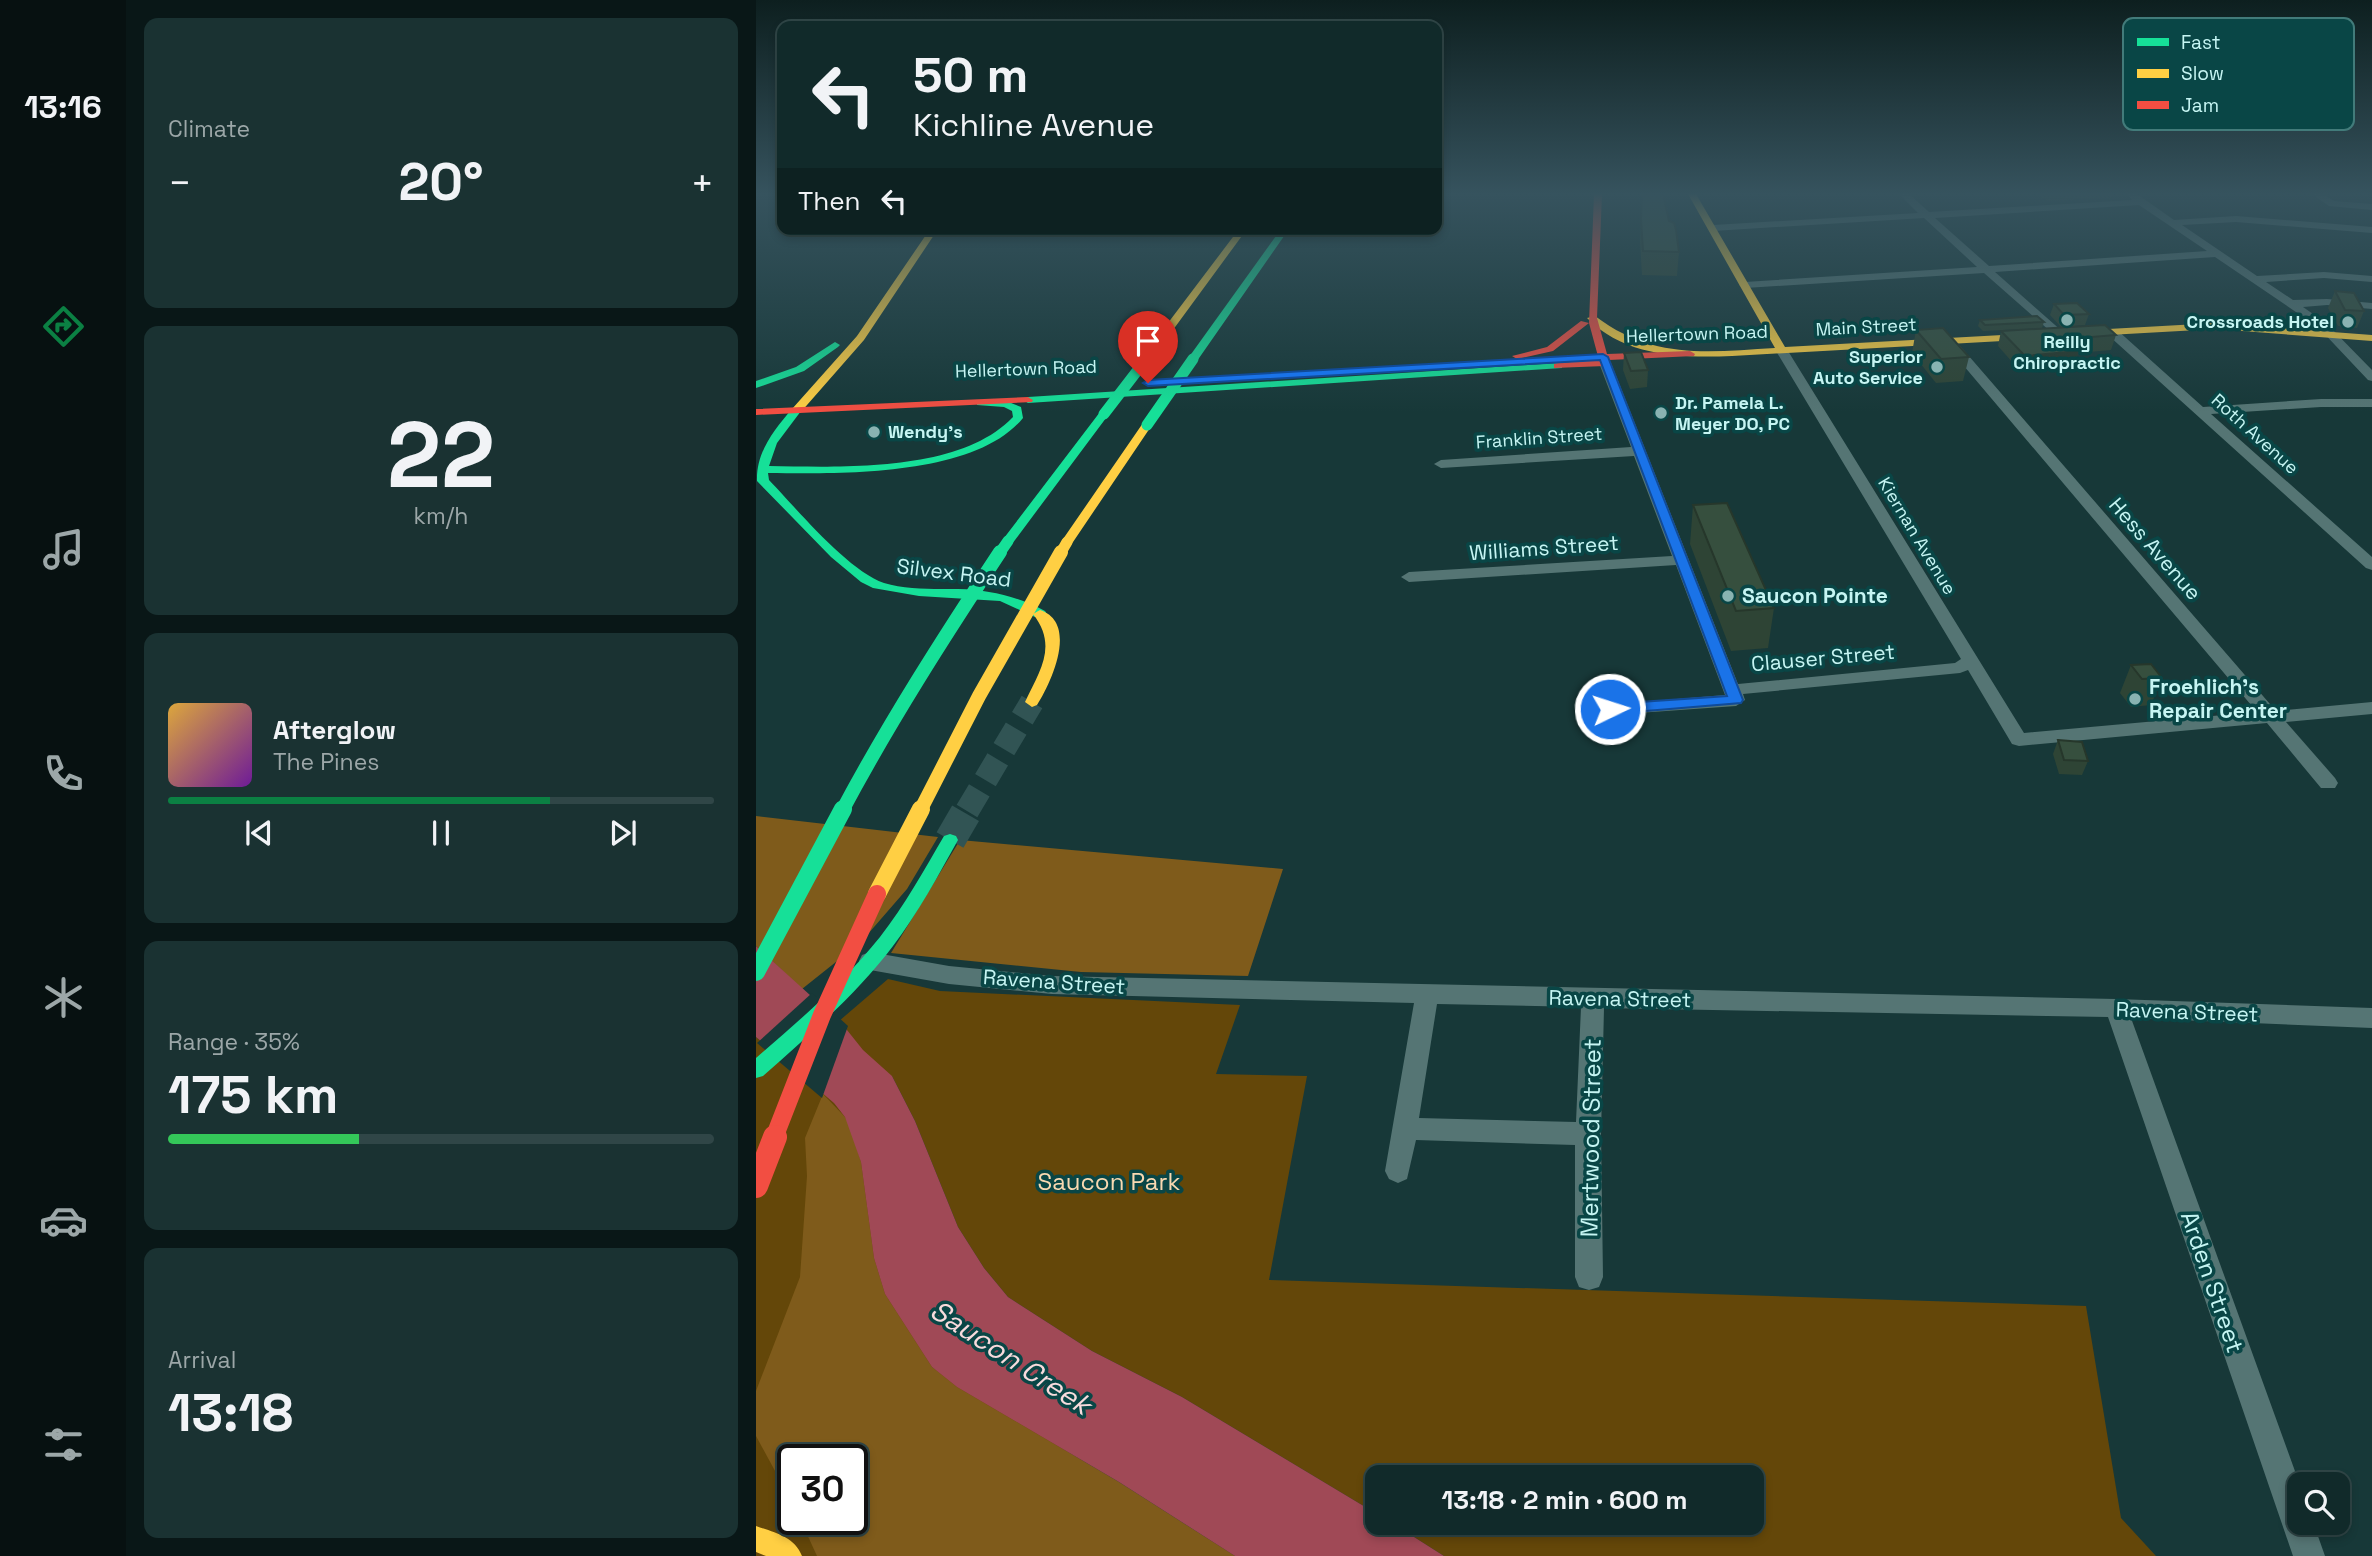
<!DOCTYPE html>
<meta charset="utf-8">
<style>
:root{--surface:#112a2a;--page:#1a3232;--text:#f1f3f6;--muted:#9ca7a8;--line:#304647;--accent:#0b8043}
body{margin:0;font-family:"Space Grotesk",sans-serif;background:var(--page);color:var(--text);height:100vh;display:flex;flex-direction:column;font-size:26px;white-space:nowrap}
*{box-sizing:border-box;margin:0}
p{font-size:23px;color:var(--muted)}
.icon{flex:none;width:38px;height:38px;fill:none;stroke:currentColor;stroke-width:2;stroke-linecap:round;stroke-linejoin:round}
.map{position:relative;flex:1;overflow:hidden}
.side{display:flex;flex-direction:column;gap:18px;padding:18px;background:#091717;width:630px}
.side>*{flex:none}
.hud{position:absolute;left:21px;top:21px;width:665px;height:214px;border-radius:14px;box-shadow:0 4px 10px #0003,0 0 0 2px var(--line);background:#112a2a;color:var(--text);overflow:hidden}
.controls{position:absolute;left:1531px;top:1472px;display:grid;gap:14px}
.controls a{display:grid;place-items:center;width:63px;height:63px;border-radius:14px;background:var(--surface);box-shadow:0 4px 10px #0003,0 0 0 2px var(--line);font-size:35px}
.speed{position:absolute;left:21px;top:1444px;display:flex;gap:14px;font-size:35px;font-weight:700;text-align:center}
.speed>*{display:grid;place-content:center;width:91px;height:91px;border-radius:50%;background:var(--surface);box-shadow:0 4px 10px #0003,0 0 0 2px var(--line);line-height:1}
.speed .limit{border:4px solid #111;border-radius:10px;background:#fff;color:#111}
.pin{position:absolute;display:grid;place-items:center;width:60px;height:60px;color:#fff;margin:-72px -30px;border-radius:50% 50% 50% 0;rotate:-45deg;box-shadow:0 0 7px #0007}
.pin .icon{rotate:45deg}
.me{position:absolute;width:77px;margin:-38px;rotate:86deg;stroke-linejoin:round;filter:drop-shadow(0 0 5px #0008)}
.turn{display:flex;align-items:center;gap:24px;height:147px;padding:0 21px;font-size:32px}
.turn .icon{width:91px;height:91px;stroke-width:2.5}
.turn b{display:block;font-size:49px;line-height:60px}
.then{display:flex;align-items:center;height:66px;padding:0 21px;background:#0003;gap:14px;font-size:26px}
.big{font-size:52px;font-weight:700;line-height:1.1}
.side .card{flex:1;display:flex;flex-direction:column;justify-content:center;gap:10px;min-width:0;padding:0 24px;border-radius:14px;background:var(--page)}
.side .dial{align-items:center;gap:0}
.dial b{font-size:91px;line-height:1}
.song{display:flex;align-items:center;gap:21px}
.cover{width:84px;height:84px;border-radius:10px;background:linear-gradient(135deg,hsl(40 70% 55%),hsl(280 70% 35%))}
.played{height:7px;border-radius:4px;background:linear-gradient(90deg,var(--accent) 70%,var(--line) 70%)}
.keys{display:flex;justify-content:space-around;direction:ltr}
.heat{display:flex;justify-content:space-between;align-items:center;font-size:38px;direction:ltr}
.charge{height:10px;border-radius:5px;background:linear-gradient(90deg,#34c759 35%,var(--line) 0)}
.trip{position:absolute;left:609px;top:1465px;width:399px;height:70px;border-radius:14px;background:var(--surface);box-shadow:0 4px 10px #0003,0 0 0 2px var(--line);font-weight:700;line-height:70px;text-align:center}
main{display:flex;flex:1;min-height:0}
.tabs{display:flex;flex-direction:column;width:126px;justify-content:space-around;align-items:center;background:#071111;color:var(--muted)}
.tabs .icon{width:49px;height:49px}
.tabs .active{color:var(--accent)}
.tabs b{font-size:32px;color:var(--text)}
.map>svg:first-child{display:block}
.green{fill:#644709;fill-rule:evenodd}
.forest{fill:#7f5b1b}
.water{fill:#a04956}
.pier{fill:#173838}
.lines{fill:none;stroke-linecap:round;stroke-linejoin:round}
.secondary-tunnel-far1{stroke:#315454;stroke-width:24;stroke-dasharray:24 12;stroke-linecap:butt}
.secondary-tunnel{stroke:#315454;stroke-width:31;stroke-dasharray:31 15;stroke-linecap:butt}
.street{fill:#557574;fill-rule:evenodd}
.fast{fill:#16e098;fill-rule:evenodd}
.slow{fill:#ffcf43;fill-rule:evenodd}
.jam{fill:#f24e42;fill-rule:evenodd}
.fast-bridge-far2{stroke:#16e098;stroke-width:11}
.fast-bridge-far1{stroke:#16e098;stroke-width:14}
.fast-bridge{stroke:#16e098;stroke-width:18}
.slow-bridge-far2{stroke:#ffcf43;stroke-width:11}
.slow-bridge-far1{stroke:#ffcf43;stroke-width:14}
.slow-bridge{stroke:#ffcf43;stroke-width:18}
.jam-bridge-far1{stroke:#f24e42;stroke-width:18}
.jam-bridge{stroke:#f24e42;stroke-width:24}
.wall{fill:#2e4435}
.shaded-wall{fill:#26372b}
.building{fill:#364f3e;stroke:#26372b;stroke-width:2}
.route{fill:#1a73e8;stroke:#114b97;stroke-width:2}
.poi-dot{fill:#89b3b2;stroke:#094646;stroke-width:2.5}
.labels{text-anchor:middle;stroke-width:7;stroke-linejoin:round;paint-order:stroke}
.far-poi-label{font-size:18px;font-weight:bold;fill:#c6f5f3;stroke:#094646;text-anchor:end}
.far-street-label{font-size:18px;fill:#c6f5f3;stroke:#094646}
.street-label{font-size:21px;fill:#c6f5f3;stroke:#094646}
.poi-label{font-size:21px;font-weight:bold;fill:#c6f5f3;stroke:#094646;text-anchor:start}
.near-street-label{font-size:24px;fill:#c6f5f3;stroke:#094646}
.near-park-label{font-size:24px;fill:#f9d9b1;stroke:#094646}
.near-water-label{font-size:28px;font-style:italic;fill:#f8dbdd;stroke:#094646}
.key{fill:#094646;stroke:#427b7a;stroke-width:2}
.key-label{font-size:19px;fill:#c6f5f3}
</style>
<main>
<nav class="tabs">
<b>13:16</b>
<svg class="icon active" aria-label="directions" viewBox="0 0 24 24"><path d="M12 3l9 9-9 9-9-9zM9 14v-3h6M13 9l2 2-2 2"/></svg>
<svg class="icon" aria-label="music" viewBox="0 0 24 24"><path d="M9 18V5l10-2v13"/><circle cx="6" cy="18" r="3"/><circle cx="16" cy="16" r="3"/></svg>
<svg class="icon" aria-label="phone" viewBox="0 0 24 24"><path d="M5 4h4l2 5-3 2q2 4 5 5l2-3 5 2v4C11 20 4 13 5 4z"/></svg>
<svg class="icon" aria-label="climate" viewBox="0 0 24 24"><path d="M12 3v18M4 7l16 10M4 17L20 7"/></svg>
<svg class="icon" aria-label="car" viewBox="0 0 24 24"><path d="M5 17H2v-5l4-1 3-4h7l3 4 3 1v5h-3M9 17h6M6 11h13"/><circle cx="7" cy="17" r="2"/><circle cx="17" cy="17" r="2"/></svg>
<svg class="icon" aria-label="filters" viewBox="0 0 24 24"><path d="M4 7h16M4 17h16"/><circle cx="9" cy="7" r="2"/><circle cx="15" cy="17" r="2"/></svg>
</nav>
<section class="side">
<div class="card"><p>Climate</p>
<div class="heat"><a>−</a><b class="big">20°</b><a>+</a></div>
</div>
<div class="card dial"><b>22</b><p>km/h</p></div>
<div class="card">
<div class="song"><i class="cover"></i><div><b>Afterglow</b><p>The Pines</p></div></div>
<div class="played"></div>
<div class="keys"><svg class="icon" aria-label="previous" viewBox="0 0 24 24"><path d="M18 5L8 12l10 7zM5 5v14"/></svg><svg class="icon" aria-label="pause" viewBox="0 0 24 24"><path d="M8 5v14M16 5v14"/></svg><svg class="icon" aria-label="next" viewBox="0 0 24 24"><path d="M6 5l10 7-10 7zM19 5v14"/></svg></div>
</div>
<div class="card"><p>Range · 35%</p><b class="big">175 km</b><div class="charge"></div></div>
<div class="card"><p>Arrival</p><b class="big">13:18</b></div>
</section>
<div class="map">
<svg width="1616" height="1556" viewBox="0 0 1616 1556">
<rect width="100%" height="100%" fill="#173838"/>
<path class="green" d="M 132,979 L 184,991 L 484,1005 L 460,1074 L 551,1076 L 513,1280 L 1330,1306 L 1365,1518 L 1400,1556 L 688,1556 L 636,1523 L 996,1522 L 996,1477 L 621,1477 L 621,1514 L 426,1397 L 336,1351 L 252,1297 L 228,1268 L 202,1227 L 159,1121 L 136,1076 L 176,1367 L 479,1556 L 0,1556 L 0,1037 L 33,1064 ZM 37,1460 L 96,1460 L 96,1519 L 37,1519 Z"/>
<path class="forest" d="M 0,816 L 182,837 L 151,889 L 105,942 L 46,989 L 0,946 Z
M 204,840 L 527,869 L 492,976 L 325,972 L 135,953 Z
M 67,1094 L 89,1117 L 95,1128 L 105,1162 L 118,1258 L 129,1294 L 176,1367 L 201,1387 L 363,1482 L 479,1556 L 61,1556 L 44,1519 L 96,1519 L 96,1460 L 37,1460 L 37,1504 L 0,1436 L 0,1391 L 44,1277 L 51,1176 L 49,1138 Z"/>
<path class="water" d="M 0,946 L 87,1025 L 107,1050 L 136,1076 L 159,1121 L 202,1227 L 228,1268 L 252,1297 L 336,1351 L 426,1397 L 621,1514 L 621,1522 L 636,1523 L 688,1556 L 479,1556 L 363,1482 L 201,1387 L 176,1367 L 129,1294 L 118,1258 L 105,1162 L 89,1117 L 78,1103 L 0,1037 Z"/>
<path class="pier" d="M 56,993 L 92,1026 L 66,1098 L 1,1043 Z"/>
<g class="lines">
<path class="secondary-tunnel-far1" d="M 211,811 L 276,702"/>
<path class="secondary-tunnel" d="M 194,840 L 212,809"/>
<path class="street" d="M 1143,194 L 1153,194 L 1173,212 L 1376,200 L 1371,194 L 1381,194 L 1418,220 L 1480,216 L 1616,227 L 1616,233 L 1480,222 L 1426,225 L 1501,276 L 1568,272 L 1616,276 L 1616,282 L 1568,278 L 1510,282 L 1537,300 L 1571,299 L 1616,303 L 1616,309 L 1571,305 L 1547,307 L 1570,323 L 1616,370 L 1616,381 L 1612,380 L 1562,327 L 1459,257 L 1239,272 L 1307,332 L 1309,335 L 1303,339 L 1228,273 L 989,288 L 983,285 L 989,282 L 1221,267 L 1168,218 L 957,231 L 952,228 L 957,225 L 1162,213 ZM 1383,205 L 1451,251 L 1233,266 L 1179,218 Z
M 1556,194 L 1567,194 L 1578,201 L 1616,204 L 1616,210 L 1573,206 Z
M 1352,329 L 1360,329 L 1447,407 L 1565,399 L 1616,399 L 1616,407 L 1565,407 L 1455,414 L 1616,557 L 1616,570 L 1610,568 L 1352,335 Z
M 1195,339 L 1199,340 L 1520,711 L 1616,702 L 1616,714 L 1530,722 L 1579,778 L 1582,783 L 1579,788 L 1565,788 L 1511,723 L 1263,746 L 1256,744 L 1212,670 L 1204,673 L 987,694 L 989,700 L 980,706 L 854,715 L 845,709 L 848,705 L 969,695 L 920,565 L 653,582 L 645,577 L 653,572 L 916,556 L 878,456 L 685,468 L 678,464 L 685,460 L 875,447 L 843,363 L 849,359 L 855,363 L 982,684 L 1199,663 L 1205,659 L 1020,351 L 1026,347 L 1032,351 L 1268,733 L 1501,712 L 1191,346 L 1191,340 Z
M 114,952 L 193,966 L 296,976 L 1360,999 L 1616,1008 L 1616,1028 L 1375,1018 L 1544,1485 L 1544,1522 L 1557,1522 L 1569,1556 L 1537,1556 L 1352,1017 L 848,1008 L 845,1134 L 847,1277 L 843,1287 L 833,1290 L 823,1287 L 819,1277 L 819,1145 L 660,1140 L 651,1179 L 642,1183 L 633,1179 L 629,1171 L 658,1003 L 296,994 L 193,984 L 114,970 L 106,967 L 103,961 L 106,955 ZM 681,1004 L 825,1007 L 820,1122 L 663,1118 Z"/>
<path class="fast" d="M 525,229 L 533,229 L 441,361 L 433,361 L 433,357 Z
M 79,342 L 84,345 L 82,347 L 48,371 L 0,388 L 0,381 L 40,367 Z
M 802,363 L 806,364 L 806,368 L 272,403 L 267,400 L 272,397 Z
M 225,400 L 250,401 L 265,407 L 267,418 C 219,477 83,474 12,473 L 13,480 C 41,509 91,570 128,583 C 151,590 178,589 202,589 C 234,590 261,596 289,611 L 291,614 L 289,617 L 279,617 L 244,601 L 163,596 L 117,588 L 105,582 L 75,557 L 1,481 C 0,453 17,431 36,409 L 45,411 L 21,443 L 13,466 C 84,467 204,473 257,417 L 256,411 L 248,407 L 221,405 L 221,401 Z
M 344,412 L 353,414 L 256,544 L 248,544 L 248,538 Z
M 194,834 L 200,836 L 202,840 C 182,876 162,913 137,946 C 100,995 53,1035 7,1076 L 0,1078 L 0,1058 C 44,1020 88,982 124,937 C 149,905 168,870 188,836 Z"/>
<path class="slow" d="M 932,194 L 940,194 L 1029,347 L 1460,323 L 1616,335 L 1616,341 L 1460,329 L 976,356 C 926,358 869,357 831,318 L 839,316 C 897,360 951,352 1019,348 Z
M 174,229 L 182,229 L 108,340 L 44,413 L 36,413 L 36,409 L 101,336 Z
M 483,229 L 491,229 L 392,364 L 384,364 L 384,360 Z
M 387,423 L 396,425 L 315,545 L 307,545 L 305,542 Z
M 284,610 C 323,623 295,683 281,705 L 276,707 L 269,702 C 284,670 302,646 277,614 Z
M 0,1526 C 19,1533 38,1536 46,1556 L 10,1556 L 0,1552 Z"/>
<path class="jam" d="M 838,194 L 846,194 L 841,318 L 851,354 L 934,351 L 939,354 L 938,356 L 853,360 L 854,363 L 849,366 L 798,368 L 798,364 L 802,363 L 843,360 L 833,323 L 797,351 L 761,359 L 756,356 L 791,347 L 825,321 L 833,323 Z
M 272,397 L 277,400 L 276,402 L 0,415 L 0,409 Z"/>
<path class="fast-bridge-far2" d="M 348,414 L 388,362
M 391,425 L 437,359
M 243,554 L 252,541"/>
<path class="fast-bridge-far1" d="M 86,811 C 134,721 188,637 244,552"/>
<path class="fast-bridge" d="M 0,972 L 87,809"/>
<path class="slow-bridge-far2" d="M 304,554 L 311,542"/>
<path class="slow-bridge-far1" d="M 164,811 L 223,696 L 305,552"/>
<path class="slow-bridge" d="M 121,894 L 165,809"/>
<path class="jam-bridge-far1" d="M 18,1138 L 66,1015 L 121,894"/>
<path class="jam-bridge" d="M 0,1186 L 19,1137"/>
</g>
<path class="wall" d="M 886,194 L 913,221 L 923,252 L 921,276 L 886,275 L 884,242 Z
M 1283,194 L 1357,194 L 1356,197 L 1291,201 Z
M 1579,291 L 1608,311 L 1601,328 L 1582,326 L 1572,308 Z
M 1298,304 L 1333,314 L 1329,325 L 1305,327 L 1294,315 Z
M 1224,320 L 1288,322 L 1286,328 L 1227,331 L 1222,326 Z
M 1160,330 L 1213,357 L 1207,381 L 1180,383 L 1156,353 Z
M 1245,331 L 1360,335 L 1355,350 L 1322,353 L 1318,366 L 1265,372 L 1242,346 Z
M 868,353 L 892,370 L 891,387 L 874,389 L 867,370 Z
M 937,505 L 1018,608 L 1012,648 L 975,651 L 934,544 Z
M 1375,665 L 1406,678 L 1395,705 L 1375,707 L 1364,693 Z
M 1302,740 L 1332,761 L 1326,775 L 1303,774 L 1297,754 Z"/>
<path class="shaded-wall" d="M 1323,351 L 1318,366 L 1265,372 L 1269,356 Z"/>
<path class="building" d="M 886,194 L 907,194 L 913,221 L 918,223 L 920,230 L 923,252 L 887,251 L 885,219 Z
M 1579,291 L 1598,293 L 1608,311 L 1589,310 Z
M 1321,303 L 1333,314 L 1308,315 L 1298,304 Z
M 1281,316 L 1288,322 L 1229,325 L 1224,320 Z
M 1349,325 L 1360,335 L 1311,339 L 1323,351 L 1269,356 L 1245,331 Z
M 1187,328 L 1213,357 L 1185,359 L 1160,330 Z
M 885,352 L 892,370 L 875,371 L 868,353 Z
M 971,503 L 1018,608 L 980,611 L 937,505 Z
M 1395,664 L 1406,678 L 1386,679 L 1375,665 Z
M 1302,740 L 1326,742 L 1332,761 L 1308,760 Z"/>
<linearGradient id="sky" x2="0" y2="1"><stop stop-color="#0d1f1f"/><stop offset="0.47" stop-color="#36535e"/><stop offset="1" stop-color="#36535e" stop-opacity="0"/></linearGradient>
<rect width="1616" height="412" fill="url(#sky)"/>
<path class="route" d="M 847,354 L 852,357 L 987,700 L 985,703 L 854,714 L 847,709 L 854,704 L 971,696 L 844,360 L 392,386 L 387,383 L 392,380 Z"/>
<g class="poi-dot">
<circle cx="1311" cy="320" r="7"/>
<circle cx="1592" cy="322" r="7"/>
<circle cx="1181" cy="367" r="7"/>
<circle cx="905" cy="413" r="7"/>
<circle cx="118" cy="432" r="7"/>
<circle cx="972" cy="596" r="7"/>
<circle cx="1379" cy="699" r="7"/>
</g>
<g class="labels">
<g class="far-poi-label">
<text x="1578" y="328">Crossroads Hotel</text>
<text x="1311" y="348" text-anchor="middle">Reilly<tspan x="1311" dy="21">Chiropractic</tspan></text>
<text x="1167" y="363">Superior<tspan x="1167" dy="21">Auto Service</tspan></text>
<text x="919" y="409" text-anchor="start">Dr. Pamela L.<tspan x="919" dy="21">Meyer DO, PC</tspan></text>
<text x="132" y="438" text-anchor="start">Wendy's</text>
</g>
<g class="far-street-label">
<text transform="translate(1110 327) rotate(-3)" y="6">Main Street</text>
<text transform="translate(941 334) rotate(-2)" y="6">Hellertown Road</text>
<text transform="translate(270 369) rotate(-2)" y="6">Hellertown Road</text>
<text transform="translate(1499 434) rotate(42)" y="6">Roth Avenue</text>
<text transform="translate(783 438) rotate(-4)" y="6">Franklin Street</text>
<text transform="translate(1161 536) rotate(59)" y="6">Kiernan Avenue</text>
</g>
<g class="street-label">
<text transform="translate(788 548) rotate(-4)" y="7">Williams Street</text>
<text transform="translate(1399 549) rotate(49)" y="7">Hess Avenue</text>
<text transform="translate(198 573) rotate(7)" y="7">Silvex Road</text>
<text transform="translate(1067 658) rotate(-5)" y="7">Clauser Street</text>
<text transform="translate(298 982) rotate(4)" y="7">Ravena Street</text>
<text transform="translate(864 999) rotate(1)" y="7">Ravena Street</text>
<text transform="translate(1431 1012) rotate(2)" y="7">Ravena Street</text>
</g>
<g class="poi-label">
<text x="986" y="603">Saucon Pointe</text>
<text x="1393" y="694">Froehlich's<tspan x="1393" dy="24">Repair Center</tspan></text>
</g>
<g class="near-street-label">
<text transform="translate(835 1138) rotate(-89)" y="8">Mertwood Street</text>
<text transform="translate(1456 1282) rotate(71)" y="8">Arden Street</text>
</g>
<g class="near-park-label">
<text x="353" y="1190">Saucon Park</text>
</g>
<g class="near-water-label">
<text transform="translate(255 1357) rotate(33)" y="10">Saucon Creek</text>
</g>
</g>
<rect x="1367" y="18" width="231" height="112" rx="10" class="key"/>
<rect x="1381" y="38" width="32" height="8" fill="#16e098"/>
<rect x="1381" y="69" width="32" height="9" fill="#ffcf43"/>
<rect x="1381" y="101" width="32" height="8" fill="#f24e42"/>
<g class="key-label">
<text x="1425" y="49">Fast</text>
<text x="1425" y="80">Slow</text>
<text x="1425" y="112">Jam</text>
</g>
</svg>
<div class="controls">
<a><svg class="icon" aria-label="search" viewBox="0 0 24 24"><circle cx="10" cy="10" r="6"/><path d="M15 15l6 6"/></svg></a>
</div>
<div class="speed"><div class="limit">30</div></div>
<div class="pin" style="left:392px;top:383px;background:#d93025"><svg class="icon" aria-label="arrive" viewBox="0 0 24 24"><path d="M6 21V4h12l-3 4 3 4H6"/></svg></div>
<svg class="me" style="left:854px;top:709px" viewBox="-20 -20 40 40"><circle r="17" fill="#1a73e8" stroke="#fff" stroke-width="3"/><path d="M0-11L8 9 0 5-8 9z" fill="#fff"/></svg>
<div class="trip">13:18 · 2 min · 600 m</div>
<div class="hud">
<div class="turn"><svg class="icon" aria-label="left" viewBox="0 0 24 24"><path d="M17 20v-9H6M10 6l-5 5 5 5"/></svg><div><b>50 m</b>Kichline Avenue</div></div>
<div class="then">Then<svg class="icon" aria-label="left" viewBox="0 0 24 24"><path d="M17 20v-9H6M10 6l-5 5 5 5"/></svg></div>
</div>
</div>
</main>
